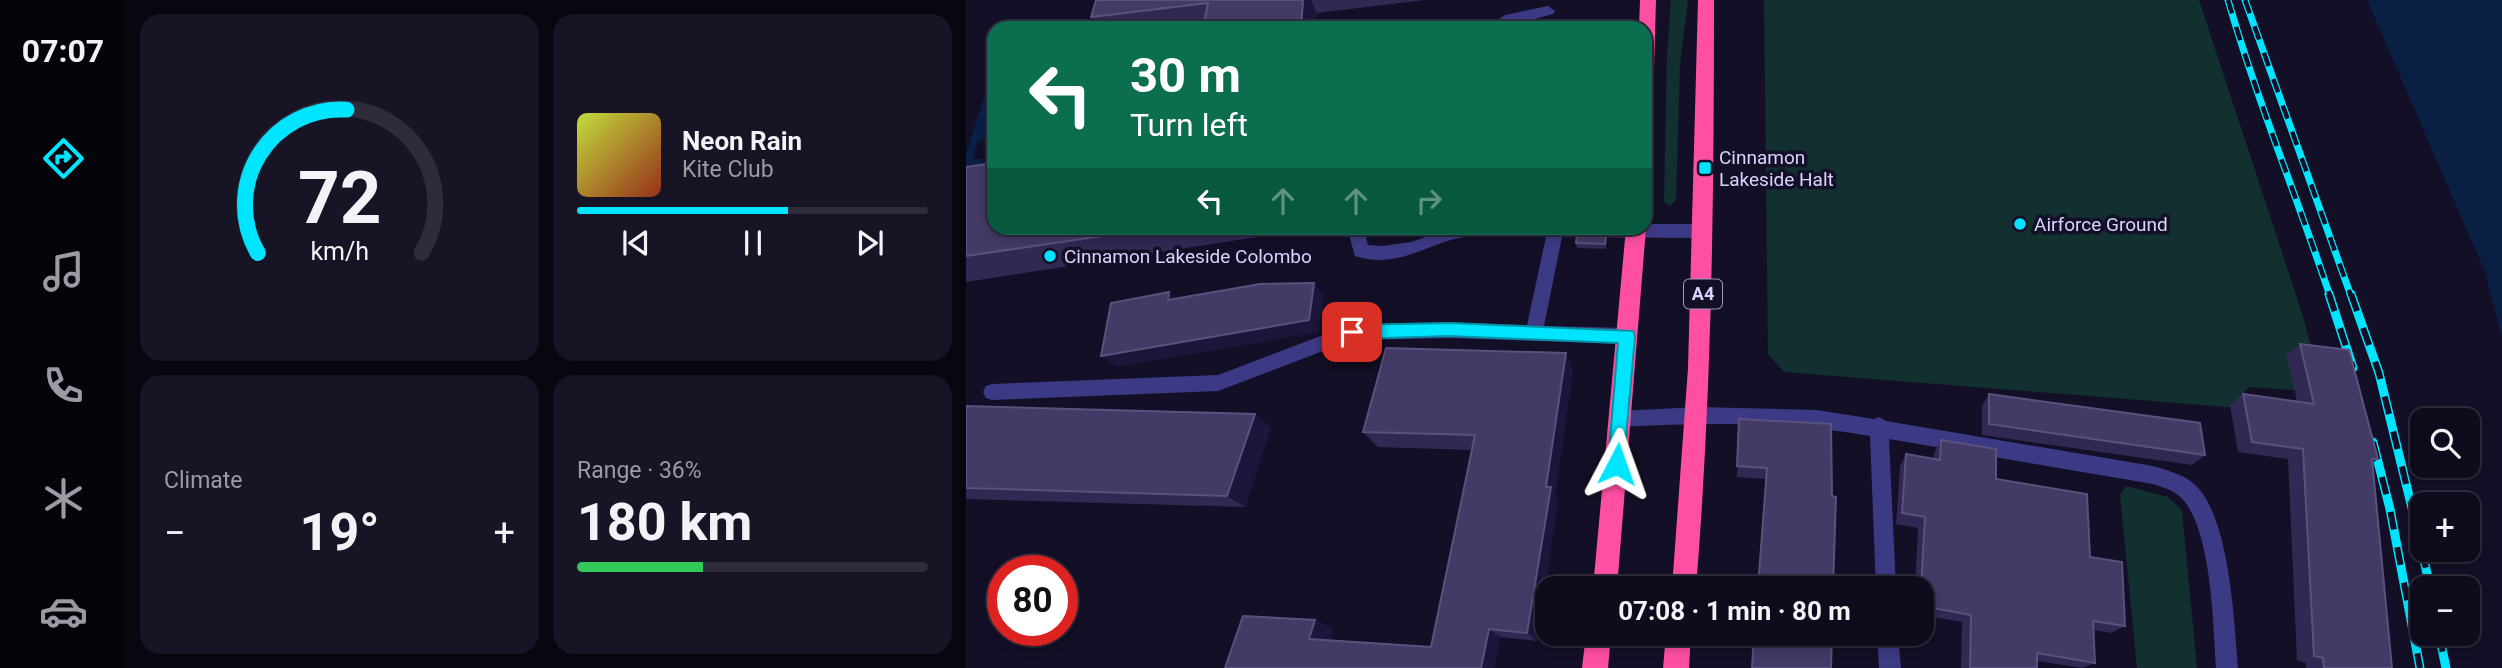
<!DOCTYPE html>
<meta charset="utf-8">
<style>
:root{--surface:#0e0b1c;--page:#171425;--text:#f1f3f6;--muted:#9b9ba3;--line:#2e2b3b;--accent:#00e5ff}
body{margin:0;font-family:Roboto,sans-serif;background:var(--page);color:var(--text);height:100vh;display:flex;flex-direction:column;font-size:26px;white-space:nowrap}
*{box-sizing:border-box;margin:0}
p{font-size:23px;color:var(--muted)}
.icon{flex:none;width:38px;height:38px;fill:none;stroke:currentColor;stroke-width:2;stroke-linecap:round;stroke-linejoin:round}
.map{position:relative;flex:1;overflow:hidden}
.panel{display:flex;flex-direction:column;gap:14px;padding:14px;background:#08060f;width:840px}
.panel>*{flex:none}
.banner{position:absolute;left:21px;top:21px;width:665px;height:214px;border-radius:21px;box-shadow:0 4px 10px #0003,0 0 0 2px var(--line);background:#0b6e4f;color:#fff;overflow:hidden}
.buttons{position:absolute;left:1444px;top:408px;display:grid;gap:14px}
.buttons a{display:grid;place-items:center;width:70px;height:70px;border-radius:14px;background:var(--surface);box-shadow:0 4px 10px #0003,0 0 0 2px var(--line);font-size:35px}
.speed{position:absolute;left:21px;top:555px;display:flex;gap:14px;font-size:35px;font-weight:700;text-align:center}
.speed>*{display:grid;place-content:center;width:91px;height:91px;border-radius:50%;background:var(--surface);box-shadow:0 4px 10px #0003,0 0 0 2px var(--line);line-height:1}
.speed .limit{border:10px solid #d22;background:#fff;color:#111}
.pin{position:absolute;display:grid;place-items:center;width:60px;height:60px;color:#fff;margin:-30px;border-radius:14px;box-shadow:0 4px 10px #0006}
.me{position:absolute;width:77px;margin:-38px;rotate:4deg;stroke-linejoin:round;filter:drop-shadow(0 0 5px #0008)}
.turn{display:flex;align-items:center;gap:24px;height:147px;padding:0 28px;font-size:32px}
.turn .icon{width:91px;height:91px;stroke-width:2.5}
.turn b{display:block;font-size:49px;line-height:60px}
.lanes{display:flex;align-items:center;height:66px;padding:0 28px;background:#0003;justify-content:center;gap:35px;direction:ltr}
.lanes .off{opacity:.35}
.big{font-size:52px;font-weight:700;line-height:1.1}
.panel .widget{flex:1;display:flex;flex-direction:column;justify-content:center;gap:10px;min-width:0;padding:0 24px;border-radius:21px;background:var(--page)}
.panel .dial{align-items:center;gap:0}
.dial svg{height:182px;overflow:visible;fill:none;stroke:var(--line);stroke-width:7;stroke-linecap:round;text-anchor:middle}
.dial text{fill:var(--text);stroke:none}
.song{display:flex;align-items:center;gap:21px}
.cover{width:84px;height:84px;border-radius:10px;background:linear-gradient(135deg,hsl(70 70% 55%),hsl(10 70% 35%))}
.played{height:7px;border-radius:4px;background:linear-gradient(90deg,var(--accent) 60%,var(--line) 60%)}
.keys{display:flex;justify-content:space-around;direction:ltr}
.heat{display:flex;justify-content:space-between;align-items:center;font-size:38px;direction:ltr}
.charge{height:10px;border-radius:5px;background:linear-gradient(90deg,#34c759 36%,var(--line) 0)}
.panel .tiles{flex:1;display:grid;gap:14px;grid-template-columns:repeat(2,1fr)}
.trip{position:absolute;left:569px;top:576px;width:399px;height:70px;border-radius:21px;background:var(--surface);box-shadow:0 4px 10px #0003,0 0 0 2px var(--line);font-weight:700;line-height:70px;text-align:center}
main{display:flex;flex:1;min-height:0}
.tabs{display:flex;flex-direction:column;width:126px;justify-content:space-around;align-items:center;background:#06040b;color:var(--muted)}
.tabs .icon{width:49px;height:49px}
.tabs .on{color:var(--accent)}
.tabs b{font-size:32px;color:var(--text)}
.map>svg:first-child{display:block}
.green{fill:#12302f}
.water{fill:#0a1f44}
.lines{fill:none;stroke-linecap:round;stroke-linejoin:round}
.minor{fill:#3d3a85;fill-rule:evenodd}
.highway{fill:#ff4fa3;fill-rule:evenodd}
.rail-far1-casing{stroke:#00e5ff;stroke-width:7}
.rail-casing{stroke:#00e5ff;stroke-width:9}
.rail-far1{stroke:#130f26;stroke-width:4.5;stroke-dasharray:14;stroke-linecap:butt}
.rail{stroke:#130f26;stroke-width:6;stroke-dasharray:18;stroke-linecap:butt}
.wall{fill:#312854}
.shaded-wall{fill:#1d163a}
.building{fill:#433a66;stroke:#5a527e;stroke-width:2}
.route{fill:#00e5ff;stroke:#0095a6;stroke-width:2}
.poi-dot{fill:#00e5ff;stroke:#130f26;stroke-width:2.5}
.labels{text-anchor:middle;stroke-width:7;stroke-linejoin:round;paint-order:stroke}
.shield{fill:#130f26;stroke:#9e99be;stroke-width:2}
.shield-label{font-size:18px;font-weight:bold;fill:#d9d4ff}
.poi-label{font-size:19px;fill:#d9d4ff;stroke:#130f26;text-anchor:start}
</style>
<main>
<nav class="tabs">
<b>07:07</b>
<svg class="icon on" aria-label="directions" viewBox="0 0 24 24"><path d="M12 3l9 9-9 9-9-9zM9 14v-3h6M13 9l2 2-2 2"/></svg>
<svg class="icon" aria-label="music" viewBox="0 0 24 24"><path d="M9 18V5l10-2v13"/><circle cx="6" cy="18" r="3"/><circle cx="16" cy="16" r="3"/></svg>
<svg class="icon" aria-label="phone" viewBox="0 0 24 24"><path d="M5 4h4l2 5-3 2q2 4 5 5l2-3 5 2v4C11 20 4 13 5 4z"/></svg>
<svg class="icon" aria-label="climate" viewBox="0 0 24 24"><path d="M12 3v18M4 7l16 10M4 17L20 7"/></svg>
<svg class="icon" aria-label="car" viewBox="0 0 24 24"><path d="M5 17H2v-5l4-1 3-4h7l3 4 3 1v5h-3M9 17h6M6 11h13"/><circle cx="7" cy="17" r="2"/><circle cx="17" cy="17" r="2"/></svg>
</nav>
<section class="panel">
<div class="tiles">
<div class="widget dial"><svg viewBox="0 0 100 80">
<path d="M14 69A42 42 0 1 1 86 69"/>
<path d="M14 69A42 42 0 0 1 53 6" stroke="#00e5ff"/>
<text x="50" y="56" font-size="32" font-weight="700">72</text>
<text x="50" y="72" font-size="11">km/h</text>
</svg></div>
<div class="widget">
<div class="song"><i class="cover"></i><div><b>Neon Rain</b><p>Kite Club</p></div></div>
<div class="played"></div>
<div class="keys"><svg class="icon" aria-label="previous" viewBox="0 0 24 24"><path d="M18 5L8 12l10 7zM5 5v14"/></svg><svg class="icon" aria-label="pause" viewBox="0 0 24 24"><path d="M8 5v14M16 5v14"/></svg><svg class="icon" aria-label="next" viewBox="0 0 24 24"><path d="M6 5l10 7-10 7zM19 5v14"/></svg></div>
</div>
<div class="widget"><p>Climate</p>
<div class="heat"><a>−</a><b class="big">19°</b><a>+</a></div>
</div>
<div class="widget"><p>Range · 36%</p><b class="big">180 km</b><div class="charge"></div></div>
</div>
</section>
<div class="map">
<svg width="1536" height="668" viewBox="0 0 1536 668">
<rect width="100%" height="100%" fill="#130f26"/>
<path class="green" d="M 705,0 L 722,0 L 714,65 L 710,200 L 704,206 L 698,202 L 701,55 Z
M 798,0 L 1233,0 L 1337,316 L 1354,381 L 1353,392 L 1284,387 L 1277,393 L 1274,408 L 818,372 L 802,354 Z
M 1160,486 L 1202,497 L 1216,510 L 1231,668 L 1171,668 L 1154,495 Z"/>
<path class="water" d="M 1401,0 L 1536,0 L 1536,338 L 1519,272 Z
M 28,82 L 28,138 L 12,141 L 6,159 L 18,159 L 16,164 L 0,167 L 0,153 L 21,88 Z"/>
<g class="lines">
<path class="minor" d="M 582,6 L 589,11 L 587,14 C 568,19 538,28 520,28 L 539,15 Z
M 437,21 L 467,23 L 474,28 L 413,28 L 420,23 Z
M 679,224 L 738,224 L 744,226 L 746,231 L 744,236 L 738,238 L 596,237 L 578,326 L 661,328 L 667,331 L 670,336 L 667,341 L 661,344 L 483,338 L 386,340 L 252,391 L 26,400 L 20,398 L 17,392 L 20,386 L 26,384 L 252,375 L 386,324 L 483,322 L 561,325 L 580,237 C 554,237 524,232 499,237 C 460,243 432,270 389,256 L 381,228 L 397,228 L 402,245 L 417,246 L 445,242 L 486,228 L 679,228 Z
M 732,407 L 851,410 L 908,419 L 913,417 L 920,421 L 1187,466 C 1200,470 1216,474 1227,483 C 1264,514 1268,621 1272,668 L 1250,668 C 1247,626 1246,522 1212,495 C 1205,489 1195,487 1187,484 L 923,439 L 930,588 L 910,588 L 904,436 C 821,421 738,423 654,427 L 647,425 L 645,419 L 647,413 L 654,411 Z
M 911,634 L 932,634 L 935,668 L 913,668 Z"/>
<path class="highway" d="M 674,0 L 690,0 L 688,69 L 679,75 L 679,28 L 673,28 Z
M 732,0 L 748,0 C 748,196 746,392 730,588 L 706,588 L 722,368 Z
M 679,227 L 680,228 L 651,588 L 627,588 L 660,228 Z
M 620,634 L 645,634 L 642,668 L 616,668 Z
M 700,634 L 725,634 L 723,668 L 697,668 Z"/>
<g class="rail-far1-casing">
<path id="rail-far1" d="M 1262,0 C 1291,100 1331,197 1364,296
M 1279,0 L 1385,296"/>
</g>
<g class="rail-casing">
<path id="rail" d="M 1363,294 L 1387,368
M 1385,294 L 1413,373 L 1456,549
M 1407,442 L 1424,509 L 1454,668
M 1456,550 L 1464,588
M 1473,634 L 1480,668"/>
</g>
<use href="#rail-far1" class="rail-far1"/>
<use href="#rail" class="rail"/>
</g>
<path class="wall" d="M 130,0 L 459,0 L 351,13 L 350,28 L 134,28 L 125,17 Z
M 0,167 L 28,228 L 337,228 L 337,230 L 0,282 Z
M 640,235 L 641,240 L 640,249 L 611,248 L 610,243 Z
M 1334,344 L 1412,459 L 1407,463 L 1426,668 L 1340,668 L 1340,663 L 1331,660 L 1322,459 L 1272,452 L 1264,405 L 1277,394 L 1331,401 L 1320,355 Z
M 607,370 L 589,494 L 592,500 L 571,641 L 534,637 L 528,668 L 259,668 L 349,620 L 367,629 L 364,641 L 465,647 L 506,450 L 412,447 L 397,432 Z
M 1023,394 L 1239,455 L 1226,465 L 1016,435 L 1016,406 Z
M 0,406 L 305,427 L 279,507 L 0,499 Z
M 773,419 L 867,588 L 800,479 L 771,477 Z
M 975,440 L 1030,479 L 1124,557 L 1159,626 L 1145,633 L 1127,630 L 1129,663 L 1116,668 L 1071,661 L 1071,668 L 995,668 L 996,622 L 956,615 L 956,588 L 949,588 L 952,528 L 930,524 L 934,466 L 940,454 L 968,459 L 968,453 Z"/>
<path class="shaded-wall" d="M 337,0 L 345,0 L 351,13 L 350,28 L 335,28 Z
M 348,283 L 358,295 L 353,332 L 151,367 L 135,356 Z
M 203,292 L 217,305 L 202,300 Z
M 600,353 L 607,370 L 589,494 L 592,500 L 571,641 L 561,633 L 580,487 Z
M 289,414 L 305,427 L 279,507 L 261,496 Z
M 349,620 L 367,629 L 362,647 L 343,639 Z
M 523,629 L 534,637 L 528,668 L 515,668 Z"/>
<path class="building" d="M 130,0 L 337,0 L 335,28 L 237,28 L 242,3 L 125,17 Z
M 28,163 L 28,228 L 191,228 L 0,256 L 0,167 Z
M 611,234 L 640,235 L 639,244 L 610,243 Z
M 348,283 L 343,320 L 135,356 L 145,303 L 203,292 L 202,300 L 294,284 Z
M 1334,344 L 1383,350 L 1412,459 L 1406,459 L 1426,668 L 1358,668 L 1357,658 L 1348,656 L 1337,449 L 1286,442 L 1277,394 L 1348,404 Z
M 420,348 L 600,353 L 580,487 L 585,487 L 561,633 L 523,629 L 515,668 L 259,668 L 277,616 L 349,620 L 343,639 L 465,647 L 509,435 L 397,432 Z
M 1023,394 L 1234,423 L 1239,455 L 1023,424 Z
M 0,406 L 289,414 L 261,496 L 0,488 Z
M 773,419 L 865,424 L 866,496 L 870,497 L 867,588 L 792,588 L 801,468 L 771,466 Z
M 975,440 L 1030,449 L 1030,479 L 1121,494 L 1124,557 L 1156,562 L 1159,626 L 1127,621 L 1129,663 L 1071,653 L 1071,668 L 1004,668 L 1005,615 L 956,606 L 955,588 L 959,517 L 936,513 L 940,454 L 974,460 Z
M 788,634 L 866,634 L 865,668 L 786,668 Z"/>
<path class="route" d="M 483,323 L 667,331 L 669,336 L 657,470 L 651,472 L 645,470 L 642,464 L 652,343 L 483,336 L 386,339 L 381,337 L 378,332 L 381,327 L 386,325 Z"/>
<g class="poi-dot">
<rect x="732" y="161" width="14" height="14" rx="3.5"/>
<circle cx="1054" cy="224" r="7"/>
<circle cx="84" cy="256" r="7"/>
</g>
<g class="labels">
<rect class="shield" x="718" y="279.5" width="38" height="29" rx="5"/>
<g class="shield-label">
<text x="737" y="300">A4</text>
</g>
<g class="poi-label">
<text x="753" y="164">Cinnamon<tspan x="753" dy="22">Lakeside Halt</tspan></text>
<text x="1068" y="231">Airforce Ground</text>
<text x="98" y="263">Cinnamon Lakeside Colombo</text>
</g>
</g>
</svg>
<div class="buttons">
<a><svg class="icon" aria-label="search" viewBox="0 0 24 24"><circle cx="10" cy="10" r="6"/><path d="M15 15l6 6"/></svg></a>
<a>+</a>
<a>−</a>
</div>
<div class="speed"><div class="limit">80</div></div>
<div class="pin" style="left:386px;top:332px;background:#d93025"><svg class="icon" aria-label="arrive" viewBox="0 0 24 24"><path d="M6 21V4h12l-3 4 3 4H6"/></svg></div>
<svg class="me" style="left:651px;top:464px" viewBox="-20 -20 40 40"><path d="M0-17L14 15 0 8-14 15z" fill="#00e5ff" stroke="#fff" stroke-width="4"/></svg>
<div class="trip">07:08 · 1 min · 80 m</div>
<div class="banner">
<div class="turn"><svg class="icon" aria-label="left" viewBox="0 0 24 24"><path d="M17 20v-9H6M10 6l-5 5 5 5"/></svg><div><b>30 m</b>Turn left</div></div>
<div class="lanes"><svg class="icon" aria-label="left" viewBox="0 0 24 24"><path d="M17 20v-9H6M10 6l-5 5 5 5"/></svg><svg class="icon off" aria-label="ahead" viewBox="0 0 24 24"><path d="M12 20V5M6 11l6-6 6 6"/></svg><svg class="icon off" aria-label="ahead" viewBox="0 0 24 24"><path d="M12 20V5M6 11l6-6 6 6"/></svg><svg class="icon off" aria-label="right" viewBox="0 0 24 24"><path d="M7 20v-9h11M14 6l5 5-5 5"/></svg></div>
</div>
</div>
</main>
